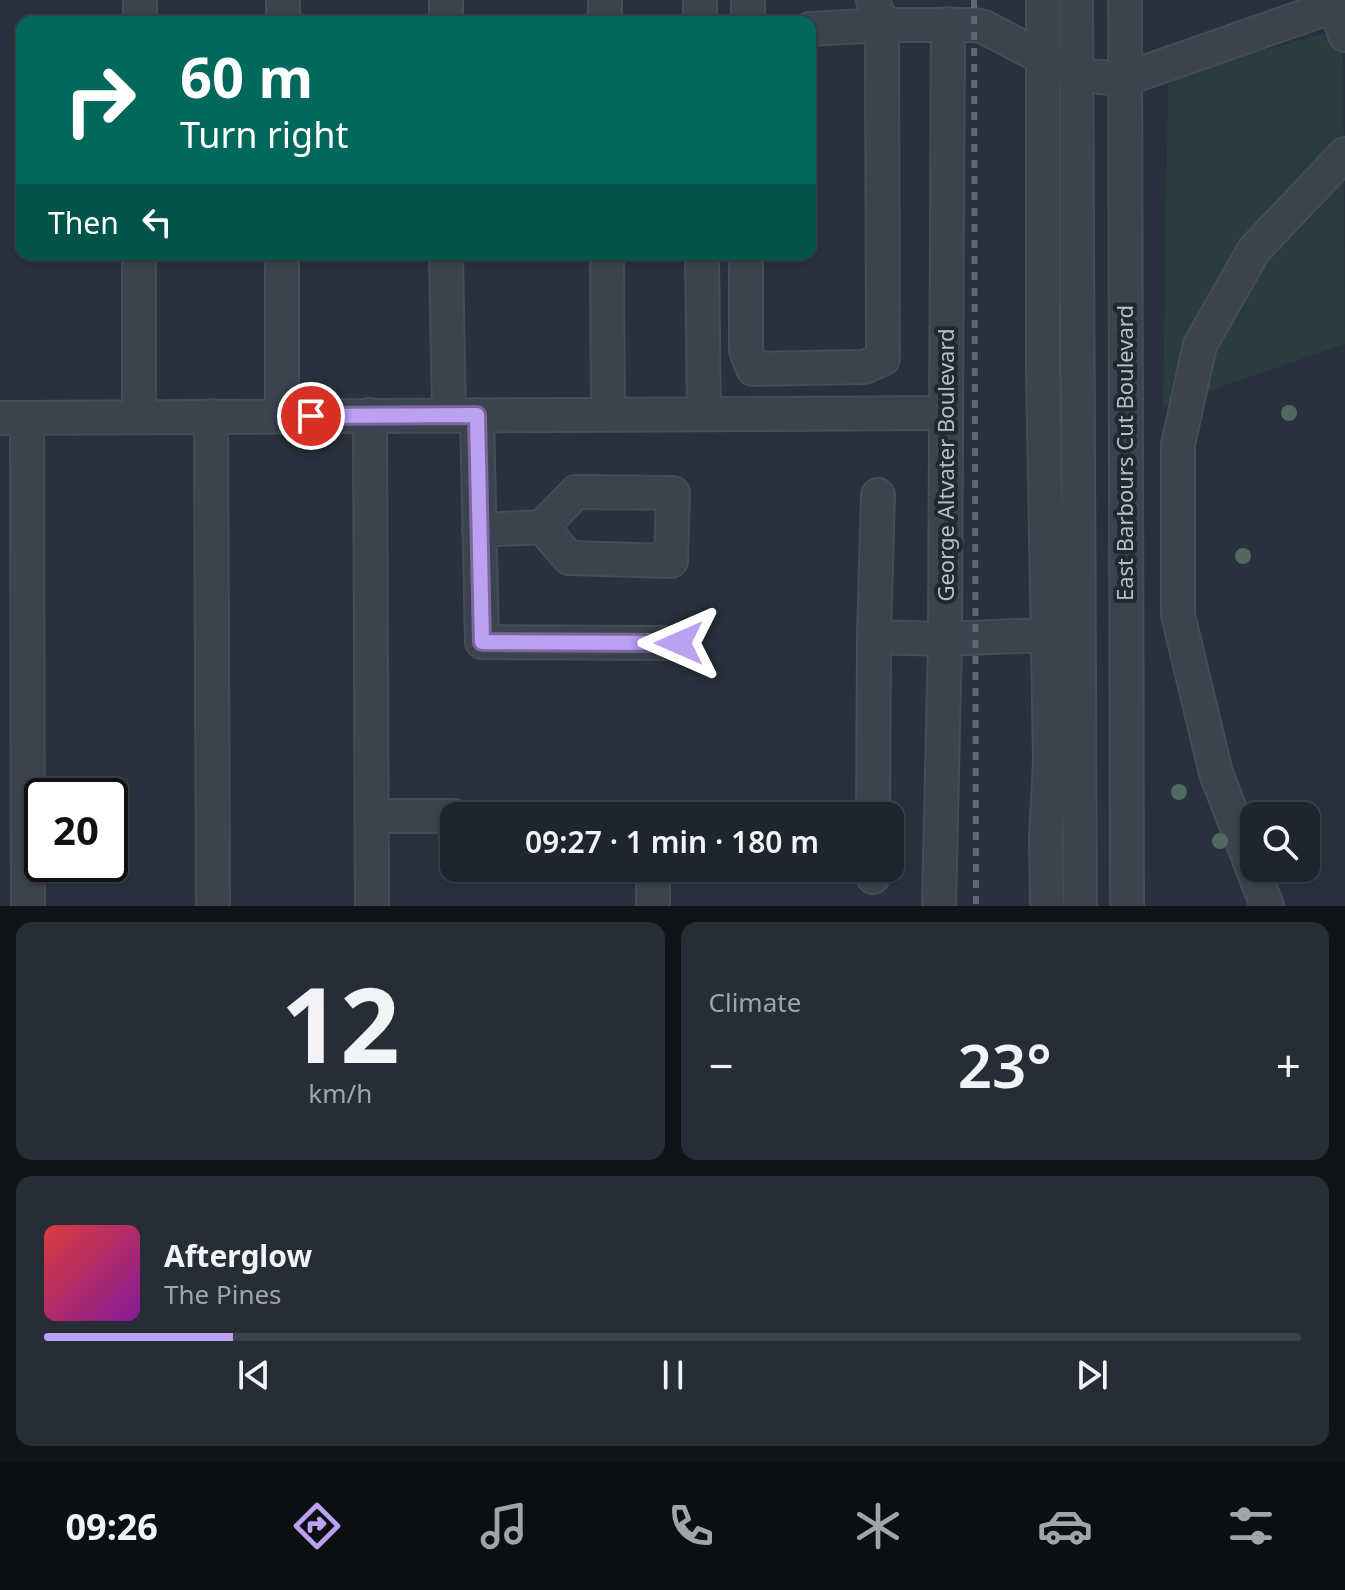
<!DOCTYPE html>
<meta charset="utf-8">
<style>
:root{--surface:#1e252e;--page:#262d36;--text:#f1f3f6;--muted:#a1a5aa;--line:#3c424a;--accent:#bca0f2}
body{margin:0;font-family:"Noto Sans",sans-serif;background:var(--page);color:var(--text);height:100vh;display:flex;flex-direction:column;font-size:30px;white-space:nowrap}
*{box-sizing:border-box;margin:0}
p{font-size:26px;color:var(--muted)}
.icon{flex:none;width:44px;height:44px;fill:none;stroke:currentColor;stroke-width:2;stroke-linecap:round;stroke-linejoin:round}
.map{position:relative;height:906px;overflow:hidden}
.panel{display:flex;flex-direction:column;gap:16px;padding:16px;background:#101419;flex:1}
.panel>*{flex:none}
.banner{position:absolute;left:16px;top:16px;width:800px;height:244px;border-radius:16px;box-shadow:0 2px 6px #0004,0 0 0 2px var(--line);background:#00695c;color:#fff;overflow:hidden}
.controls{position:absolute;left:1240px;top:802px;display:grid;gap:16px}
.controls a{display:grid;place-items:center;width:80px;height:80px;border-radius:16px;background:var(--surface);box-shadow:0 2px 6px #0004,0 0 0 2px var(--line);font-size:40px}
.speed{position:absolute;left:24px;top:778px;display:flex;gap:16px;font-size:40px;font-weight:700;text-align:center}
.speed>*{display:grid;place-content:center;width:104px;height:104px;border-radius:50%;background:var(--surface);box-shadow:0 2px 6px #0004,0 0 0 2px var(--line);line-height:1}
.speed .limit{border:4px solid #111;border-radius:12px;background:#fff;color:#111}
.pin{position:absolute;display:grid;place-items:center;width:68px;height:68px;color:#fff;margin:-34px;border:4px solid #fff;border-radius:50%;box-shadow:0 2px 8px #0007}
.me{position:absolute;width:88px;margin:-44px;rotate:270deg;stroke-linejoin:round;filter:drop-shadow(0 0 6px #0008)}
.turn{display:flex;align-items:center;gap:28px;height:168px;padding:0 32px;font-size:36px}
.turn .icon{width:104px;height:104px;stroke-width:2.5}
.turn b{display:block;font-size:56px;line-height:68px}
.then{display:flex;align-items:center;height:76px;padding:0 32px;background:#0003;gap:16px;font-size:30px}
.big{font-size:60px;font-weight:600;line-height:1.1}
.panel .tile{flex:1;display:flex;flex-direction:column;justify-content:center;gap:12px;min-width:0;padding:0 28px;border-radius:16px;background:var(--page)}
.panel .dial{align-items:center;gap:0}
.dial b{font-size:104px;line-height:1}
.song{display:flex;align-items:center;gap:24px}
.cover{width:96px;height:96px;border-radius:12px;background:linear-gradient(135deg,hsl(0 70% 55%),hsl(290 70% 35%))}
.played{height:8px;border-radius:4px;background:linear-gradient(90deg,var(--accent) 15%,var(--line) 15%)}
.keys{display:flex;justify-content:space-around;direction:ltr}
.heat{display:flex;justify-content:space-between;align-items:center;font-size:44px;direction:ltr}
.panel .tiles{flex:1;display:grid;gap:16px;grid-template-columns:1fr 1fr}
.tile:last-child{grid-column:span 2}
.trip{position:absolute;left:440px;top:802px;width:464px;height:80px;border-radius:16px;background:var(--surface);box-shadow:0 2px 6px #0004,0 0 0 2px var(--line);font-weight:600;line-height:80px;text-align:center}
.dock{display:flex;height:128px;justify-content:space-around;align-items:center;background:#0c0f12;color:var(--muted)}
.dock .icon{width:56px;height:56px}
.dock .on{color:var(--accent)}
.dock b{font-size:36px;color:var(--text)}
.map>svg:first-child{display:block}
.green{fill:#2a3c3e}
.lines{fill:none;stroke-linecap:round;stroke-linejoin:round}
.minor-casing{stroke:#454c57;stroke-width:36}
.minor{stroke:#3c434e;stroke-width:32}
.rail{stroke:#5f6774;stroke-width:6;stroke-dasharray:8 8;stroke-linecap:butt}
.tree{fill:#51695f}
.route-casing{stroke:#7a689d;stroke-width:20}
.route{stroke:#bca0f2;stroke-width:14}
.labels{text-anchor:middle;stroke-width:8;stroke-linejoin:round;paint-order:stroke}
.street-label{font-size:22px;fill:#b8bec8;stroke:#212833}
</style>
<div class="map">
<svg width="1345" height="906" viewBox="0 0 1345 906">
<rect width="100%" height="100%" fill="#28313d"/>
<path class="green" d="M 1343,29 L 1345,344 L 1163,407 L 1168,75 Z"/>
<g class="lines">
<g class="minor-casing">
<path id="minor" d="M 446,0 L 446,22
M 605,0 L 605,22
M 700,0 L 700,22
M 1043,0 L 1043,369 L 1050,760 L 1046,838 L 1047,906
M 1076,0 L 1080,906
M 1125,0 L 1127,906
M 1333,0 L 1345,35
M 140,22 L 140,0
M 283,22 L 283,0
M 748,22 L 748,0
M 810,29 L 882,25 L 974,25 L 984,27 L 1076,75 L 1125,79 L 1345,2
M 446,254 L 449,415
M 607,254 L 608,415
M 702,254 L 704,414
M 746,254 L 746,351 L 753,369 L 864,367 L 883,359 L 882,25 L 873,0
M 370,415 L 372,906
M 477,415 L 482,642 L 679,643
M 211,416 L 213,906
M 282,416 L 282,254
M 139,417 L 139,254
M 0,418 L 946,413
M 27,418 L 28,906
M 479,530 L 542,527 L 569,558 L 671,561 L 673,493 L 576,492 L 542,527
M 874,637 L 878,495
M 372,816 L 454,816
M 873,816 L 874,637 L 945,639 L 1070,634
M 873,877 L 873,868
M 653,906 L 653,868
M 939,906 L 945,639 L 948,24
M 1267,906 L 1216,773 L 1178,615 L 1178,444 L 1200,345 L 1254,250 L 1345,154"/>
</g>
<use href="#minor" class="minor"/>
<path class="rail" d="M 974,0 L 976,906"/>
</g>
<g class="tree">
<circle cx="1289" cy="413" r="8"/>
<circle cx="1243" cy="556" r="8"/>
<circle cx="1179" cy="792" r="8"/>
<circle cx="1220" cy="841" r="8"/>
</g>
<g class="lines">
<g class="route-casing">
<path id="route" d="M 311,416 L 477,415 L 482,642 L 679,643"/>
</g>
<use href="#route" class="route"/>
</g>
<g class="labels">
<g class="street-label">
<text transform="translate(1125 453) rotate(-90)" y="8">East Barbours Cut Boulevard</text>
<text transform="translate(946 465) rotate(-90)" y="8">George Altvater Boulevard</text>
</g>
</g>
</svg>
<div class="controls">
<a><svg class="icon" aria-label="search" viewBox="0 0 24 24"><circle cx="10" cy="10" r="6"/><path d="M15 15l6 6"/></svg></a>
</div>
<div class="speed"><div class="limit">20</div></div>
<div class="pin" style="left:311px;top:416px;background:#d93025"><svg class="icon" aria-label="arrive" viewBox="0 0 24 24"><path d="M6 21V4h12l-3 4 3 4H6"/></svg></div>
<svg class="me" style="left:679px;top:643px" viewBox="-20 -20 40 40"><path d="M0-17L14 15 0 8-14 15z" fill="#bca0f2" stroke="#fff" stroke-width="4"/></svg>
<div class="trip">09:27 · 1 min · 180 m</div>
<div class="banner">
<div class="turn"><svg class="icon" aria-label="right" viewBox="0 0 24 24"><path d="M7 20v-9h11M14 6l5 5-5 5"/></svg><div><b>60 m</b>Turn right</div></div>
<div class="then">Then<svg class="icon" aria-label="left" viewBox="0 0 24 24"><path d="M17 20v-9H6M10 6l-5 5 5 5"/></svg></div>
</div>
</div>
<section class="panel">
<div class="tiles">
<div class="tile dial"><b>12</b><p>km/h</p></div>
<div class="tile"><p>Climate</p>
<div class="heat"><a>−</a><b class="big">23°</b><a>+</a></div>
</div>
<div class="tile">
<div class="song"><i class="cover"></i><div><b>Afterglow</b><p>The Pines</p></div></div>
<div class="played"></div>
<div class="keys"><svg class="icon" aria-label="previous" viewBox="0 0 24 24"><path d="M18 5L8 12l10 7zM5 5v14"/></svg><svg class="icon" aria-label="pause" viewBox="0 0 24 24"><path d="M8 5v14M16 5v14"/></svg><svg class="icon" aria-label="next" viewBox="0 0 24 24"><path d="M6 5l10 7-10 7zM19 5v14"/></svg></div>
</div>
</div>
</section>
<nav class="dock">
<b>09:26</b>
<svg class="icon on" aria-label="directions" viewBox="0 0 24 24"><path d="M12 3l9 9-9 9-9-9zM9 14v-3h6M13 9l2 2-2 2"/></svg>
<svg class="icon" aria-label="music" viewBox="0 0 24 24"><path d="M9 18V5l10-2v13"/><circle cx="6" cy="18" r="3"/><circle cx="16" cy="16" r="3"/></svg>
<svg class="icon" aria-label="phone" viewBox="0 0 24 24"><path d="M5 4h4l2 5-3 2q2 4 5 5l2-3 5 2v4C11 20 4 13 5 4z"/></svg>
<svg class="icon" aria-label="climate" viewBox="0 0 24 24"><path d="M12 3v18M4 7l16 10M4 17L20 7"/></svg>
<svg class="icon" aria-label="car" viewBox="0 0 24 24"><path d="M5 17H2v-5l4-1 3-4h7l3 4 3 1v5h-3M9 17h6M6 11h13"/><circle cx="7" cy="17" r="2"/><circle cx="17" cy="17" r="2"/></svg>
<svg class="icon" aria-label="filters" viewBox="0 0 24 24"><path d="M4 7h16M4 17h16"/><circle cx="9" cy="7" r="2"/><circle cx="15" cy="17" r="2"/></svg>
</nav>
